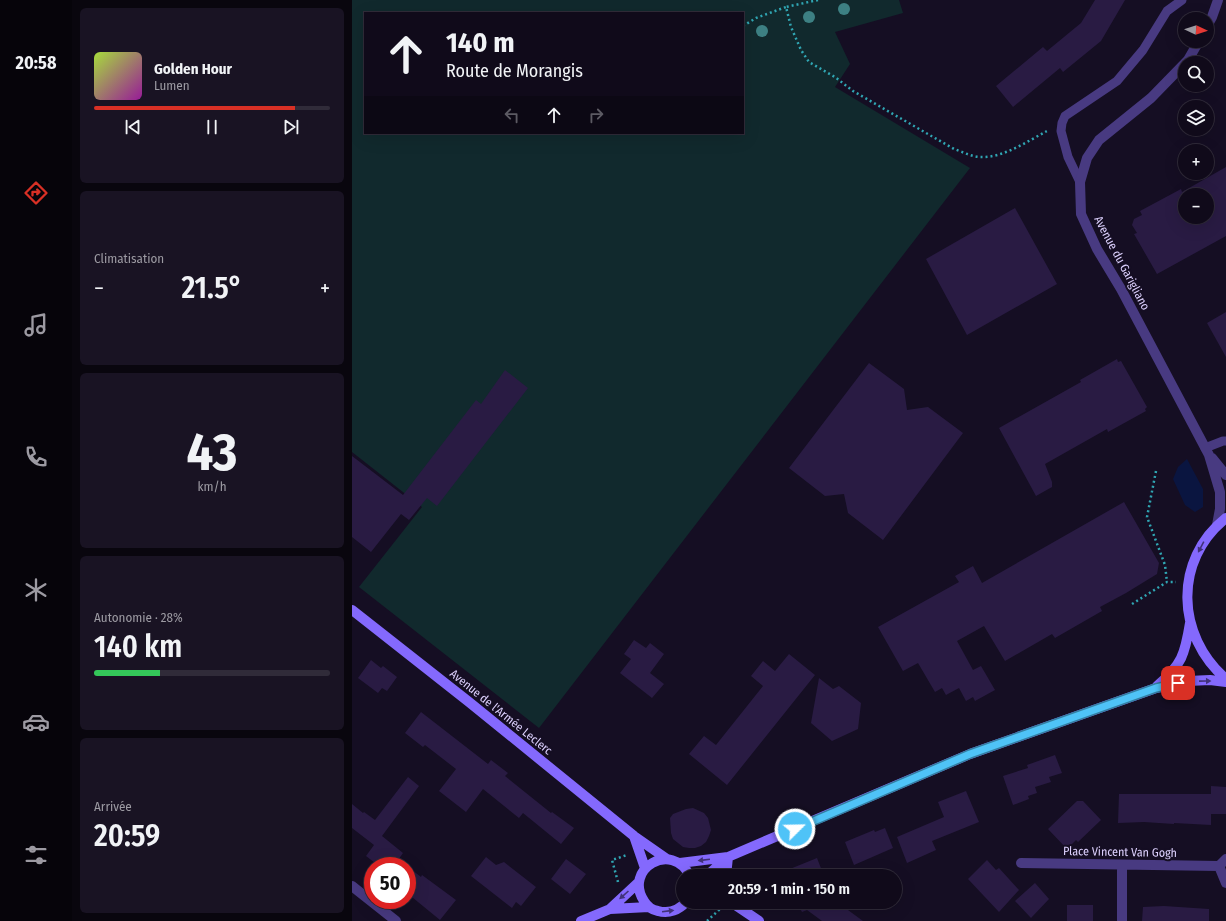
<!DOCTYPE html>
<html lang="fr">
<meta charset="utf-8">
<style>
:root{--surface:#100a1a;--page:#191323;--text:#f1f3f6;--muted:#9c9aa2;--line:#302b39;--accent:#d93025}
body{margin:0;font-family:"Fira Sans Condensed",sans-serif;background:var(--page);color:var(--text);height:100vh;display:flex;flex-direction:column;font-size:15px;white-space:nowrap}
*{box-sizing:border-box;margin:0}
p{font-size:13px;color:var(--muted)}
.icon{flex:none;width:22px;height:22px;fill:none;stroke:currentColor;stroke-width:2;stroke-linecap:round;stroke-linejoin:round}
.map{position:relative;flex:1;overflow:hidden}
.side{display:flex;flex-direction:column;gap:8px;padding:8px;background:#09060e;width:280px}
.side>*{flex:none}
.top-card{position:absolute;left:12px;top:12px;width:380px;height:122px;border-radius:0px;box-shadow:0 4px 16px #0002,0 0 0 1px var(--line);background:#100a1a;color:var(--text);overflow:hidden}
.needle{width:26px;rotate:94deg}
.controls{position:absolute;left:826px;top:12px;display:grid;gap:8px}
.controls a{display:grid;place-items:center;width:36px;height:36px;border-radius:50%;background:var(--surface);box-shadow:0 4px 16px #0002,0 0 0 1px var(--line);font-size:20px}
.speed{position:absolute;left:12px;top:857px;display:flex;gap:8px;font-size:20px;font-weight:700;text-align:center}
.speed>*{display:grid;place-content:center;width:52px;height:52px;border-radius:50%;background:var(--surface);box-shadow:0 4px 16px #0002,0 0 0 1px var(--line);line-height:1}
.speed .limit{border:6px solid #d22;background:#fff;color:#111}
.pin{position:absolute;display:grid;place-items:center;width:34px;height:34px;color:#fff;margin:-17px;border-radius:8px;box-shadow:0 2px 6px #0006}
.me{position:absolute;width:44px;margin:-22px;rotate:67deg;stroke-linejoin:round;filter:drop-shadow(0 0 3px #0008)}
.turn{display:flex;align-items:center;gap:14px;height:84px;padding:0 16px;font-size:18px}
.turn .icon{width:52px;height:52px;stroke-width:2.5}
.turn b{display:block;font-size:28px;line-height:34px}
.lanes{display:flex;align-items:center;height:38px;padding:0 16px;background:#0003;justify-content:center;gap:20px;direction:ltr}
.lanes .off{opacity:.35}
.big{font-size:30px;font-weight:600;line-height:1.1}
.side .tile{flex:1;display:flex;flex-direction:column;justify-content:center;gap:6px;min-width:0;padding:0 14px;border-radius:6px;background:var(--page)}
.side .dial{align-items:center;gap:0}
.dial b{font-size:52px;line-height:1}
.song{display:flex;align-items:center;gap:12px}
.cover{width:48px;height:48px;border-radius:6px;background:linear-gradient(135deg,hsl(80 70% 55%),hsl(300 70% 35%))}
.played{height:4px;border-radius:2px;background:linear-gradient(90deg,var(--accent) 85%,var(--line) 85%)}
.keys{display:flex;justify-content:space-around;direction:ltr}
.heat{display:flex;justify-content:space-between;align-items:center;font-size:22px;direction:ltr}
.charge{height:6px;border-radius:3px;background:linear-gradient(90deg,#34c759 28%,var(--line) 0)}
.trip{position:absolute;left:324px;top:869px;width:226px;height:40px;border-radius:20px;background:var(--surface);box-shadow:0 4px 16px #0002,0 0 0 1px var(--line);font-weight:600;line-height:40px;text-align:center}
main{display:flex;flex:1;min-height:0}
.tab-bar{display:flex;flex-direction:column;width:72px;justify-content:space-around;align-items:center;background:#06040a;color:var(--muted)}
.tab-bar .icon{width:28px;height:28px}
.tab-bar .selected{color:var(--accent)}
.tab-bar b{font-size:18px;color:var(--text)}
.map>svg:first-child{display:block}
.green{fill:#11292d;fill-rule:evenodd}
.water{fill:#0a1540}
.building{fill:#291b43;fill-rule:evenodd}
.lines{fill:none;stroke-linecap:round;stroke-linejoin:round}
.path{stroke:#30a6b3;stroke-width:2.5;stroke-dasharray:2 3;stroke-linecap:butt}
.lane{stroke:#483a81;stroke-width:9}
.street{stroke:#483a81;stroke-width:10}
.secondary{stroke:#8469fd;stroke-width:10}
.tree{fill:#3d8083}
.oneway{fill:#41327a}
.route-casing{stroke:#337fa1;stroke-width:10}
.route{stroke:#4fc3f7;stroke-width:7}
.labels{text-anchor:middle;stroke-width:4;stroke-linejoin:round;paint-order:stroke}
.street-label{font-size:12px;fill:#ddd1fe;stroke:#150e23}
</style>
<main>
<nav class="tab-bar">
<b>20:58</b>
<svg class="icon selected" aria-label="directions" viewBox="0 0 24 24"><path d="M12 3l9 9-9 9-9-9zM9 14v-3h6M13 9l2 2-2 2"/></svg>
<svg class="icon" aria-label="music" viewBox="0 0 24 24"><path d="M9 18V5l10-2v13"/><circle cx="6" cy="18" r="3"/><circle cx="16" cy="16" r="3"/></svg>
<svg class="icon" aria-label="phone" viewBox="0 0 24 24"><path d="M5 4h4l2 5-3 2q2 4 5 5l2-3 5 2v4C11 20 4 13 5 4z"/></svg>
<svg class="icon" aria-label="climate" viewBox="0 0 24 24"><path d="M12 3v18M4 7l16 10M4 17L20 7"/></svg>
<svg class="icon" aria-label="car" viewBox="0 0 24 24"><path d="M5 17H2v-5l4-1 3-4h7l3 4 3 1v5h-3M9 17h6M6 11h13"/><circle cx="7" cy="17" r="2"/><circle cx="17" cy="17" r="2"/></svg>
<svg class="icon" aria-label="filters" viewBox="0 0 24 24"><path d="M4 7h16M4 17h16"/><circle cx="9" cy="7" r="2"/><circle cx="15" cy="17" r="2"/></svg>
</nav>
<section class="side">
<div class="tile">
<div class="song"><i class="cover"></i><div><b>Golden Hour</b><p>Lumen</p></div></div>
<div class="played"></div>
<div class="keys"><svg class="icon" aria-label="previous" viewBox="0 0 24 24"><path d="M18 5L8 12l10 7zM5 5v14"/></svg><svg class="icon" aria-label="pause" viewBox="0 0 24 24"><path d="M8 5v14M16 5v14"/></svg><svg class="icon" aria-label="next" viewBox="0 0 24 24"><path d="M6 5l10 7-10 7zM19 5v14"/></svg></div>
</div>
<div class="tile"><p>Climatisation</p>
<div class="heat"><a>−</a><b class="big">21.5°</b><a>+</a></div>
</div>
<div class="tile dial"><b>43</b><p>km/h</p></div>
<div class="tile"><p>Autonomie · 28%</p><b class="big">140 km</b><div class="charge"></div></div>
<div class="tile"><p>Arrivée</p><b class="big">20:59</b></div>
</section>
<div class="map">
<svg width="874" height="921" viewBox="0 0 874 921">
<rect width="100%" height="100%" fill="#150e23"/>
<path class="green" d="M 0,0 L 547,0 L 551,13 L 483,32 L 498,64 L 483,87 L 618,168 L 187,728 L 7,587 L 70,507 L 0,452 ZM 13,13 L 391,13 L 391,133 L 13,133 Z"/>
<path class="water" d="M 835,459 L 851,489 L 851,507 L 843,512 L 833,505 L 821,479 L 826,467 Z"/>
<path class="building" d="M 743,0 L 773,0 L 749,41 L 711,72 L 708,68 L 661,107 L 644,86 L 691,47 L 695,51 L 729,23 Z
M 874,167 L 874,236 L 805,274 L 782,234 L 785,233 L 780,225 L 782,219 L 790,215 L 788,211 L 829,189 L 830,192 ZM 833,195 L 855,195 L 855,217 L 833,217 Z
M 663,208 L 705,284 L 615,335 L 574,259 Z
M 874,312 L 874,357 L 855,323 Z
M 765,359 L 766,362 L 769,361 L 795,407 L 793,409 L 794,411 L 756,432 L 755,429 L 693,464 L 700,482 L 700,487 L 684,496 L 647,428 L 729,382 L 728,380 Z
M 517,363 L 552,389 L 555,410 L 576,407 L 611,433 L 531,540 L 496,513 L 492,494 L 473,496 L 437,468 Z
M 153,370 L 176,388 L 85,506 L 75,498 L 57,520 L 49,514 L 19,552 L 0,537 L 0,456 L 51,495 L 124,400 L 129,404 Z
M 772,502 L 807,563 L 805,574 L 774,593 L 748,607 L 750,611 L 703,638 L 700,634 L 653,661 L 632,626 L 605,641 L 621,670 L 629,666 L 643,690 L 623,701 L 621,697 L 614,701 L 607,688 L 594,695 L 590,688 L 583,692 L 566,663 L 551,671 L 526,627 L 607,582 L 603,576 L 621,566 L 630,583 Z
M 282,640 L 294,648 L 298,643 L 312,654 L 298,673 L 312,684 L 300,698 L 268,673 L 279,659 L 272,654 Z
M 437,654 L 463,675 L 375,785 L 337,754 L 352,736 L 364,745 L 411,686 L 399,676 L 411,661 L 423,671 Z
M 19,660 L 29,668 L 31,666 L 45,677 L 35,691 L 30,688 L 26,693 L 6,678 Z
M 467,678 L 481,689 L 487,686 L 509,703 L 506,729 L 480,741 L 459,723 Z
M 69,712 L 136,764 L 139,760 L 156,773 L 153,776 L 199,813 L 200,812 L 222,828 L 209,844 L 171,813 L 167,818 L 131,789 L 114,812 L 87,791 L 104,769 L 73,745 L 71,747 L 53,733 Z
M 703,755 L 710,773 L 697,777 L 699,782 L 683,787 L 685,793 L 676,796 L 677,799 L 661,805 L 651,776 L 676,768 L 675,765 Z
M 56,777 L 67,786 L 30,836 L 51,853 L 42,866 L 27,866 L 14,856 L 22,845 L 0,828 L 0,804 L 11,813 L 12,812 L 23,820 Z
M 859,786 L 874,787 L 874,814 L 859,814 L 859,825 L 822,823 L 822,824 L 792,822 L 766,823 L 767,794 L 859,794 Z
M 614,791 L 627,822 L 580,841 L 584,850 L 555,863 L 545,837 L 592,817 L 586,802 Z
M 725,801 L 731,801 L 749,820 L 726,842 L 724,840 L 715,849 L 696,829 Z
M 341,808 L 352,813 L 356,818 L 359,830 L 357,836 L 354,842 L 349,846 L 343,848 L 337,848 L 331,847 L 321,839 L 319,833 L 318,818 L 321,814 L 334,809 Z
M 533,828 L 541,848 L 502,865 L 493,842 L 522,830 L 523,832 Z
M 134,857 L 144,865 L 152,862 L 184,887 L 169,906 L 164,902 L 160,908 L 119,876 Z
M 465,858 L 472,876 L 435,876 L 433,871 Z
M 214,859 L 234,874 L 218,894 L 199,879 Z
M 635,860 L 644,870 L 647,868 L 667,890 L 647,912 L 616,879 Z
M 55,866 L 69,877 L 70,875 L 104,900 L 88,920 L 55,893 Z
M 683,883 L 697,899 L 679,918 L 663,901 Z
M 445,902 L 485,902 L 511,921 L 470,921 L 455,910 L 450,912 Z
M 715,905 L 741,905 L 741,921 L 715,921 Z
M 812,906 L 857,909 L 857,921 L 790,921 L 791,907 Z"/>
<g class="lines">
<path class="path" d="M 466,0 L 434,7 L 439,27 L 449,50 L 457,62 L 483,77 L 501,91 L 602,149 C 611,152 620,157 629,157 C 651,158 676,141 695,131
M 391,26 L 404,18 L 434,7
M 804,471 L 795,517 L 813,565 L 815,582
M 780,604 L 815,582 L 824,582
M 266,882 L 260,860 L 275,855
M 355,921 L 368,909"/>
<path class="lane" d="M 728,182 L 716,157 L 709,131 L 710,123 L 713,116 L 765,81 L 791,50 L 815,11 L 830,0
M 853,448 L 871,441 L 874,441"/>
<path class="street" d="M 855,26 L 860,17 L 866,0
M 847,41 L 836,60 L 799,98 L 747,140 L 735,158 L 728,182 L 729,214 L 745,249 L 769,289 L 857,455 L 868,492 L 868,509 L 865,525
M 860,458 L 874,475
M 874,859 L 867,866 L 874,883
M 669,863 L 867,866
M 0,886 L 44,921
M 770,921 L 770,865"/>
<path class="secondary" d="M 874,518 C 821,560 824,636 874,679
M 0,610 L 117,702 L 282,836 L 315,859
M 805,686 C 830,665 833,654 838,623
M 282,836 L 293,868
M 328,863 L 376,857 L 618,754 L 804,688 L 836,681 L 858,680 L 874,682
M 351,876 L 358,873 L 376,857
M 374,876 L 376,857
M 334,902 C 327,910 317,914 306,911 C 300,910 295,906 292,901 C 271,869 320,840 338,876
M 379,902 L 407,921
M 258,909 L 287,882
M 229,921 L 258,909 L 297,907"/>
</g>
<g class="tree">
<circle cx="492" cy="9" r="6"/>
<circle cx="457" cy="17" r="6"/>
<circle cx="410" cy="31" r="6"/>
</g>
<defs><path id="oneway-solid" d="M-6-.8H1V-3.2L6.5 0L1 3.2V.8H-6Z"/></defs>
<g class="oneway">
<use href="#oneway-solid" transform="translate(849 547) rotate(118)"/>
<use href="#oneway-solid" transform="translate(853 681) rotate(-1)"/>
<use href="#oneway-solid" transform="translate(352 860) rotate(173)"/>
<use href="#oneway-solid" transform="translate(272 895) rotate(138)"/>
<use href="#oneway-solid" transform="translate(316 911) rotate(-7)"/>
</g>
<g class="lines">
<g class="route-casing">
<path id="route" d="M 443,829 L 618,754 L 804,688 L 826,683"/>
</g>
<use href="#route" class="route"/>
</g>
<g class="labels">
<g class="street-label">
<text transform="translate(770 263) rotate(62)" y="4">Avenue du Garigliano</text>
<text transform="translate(149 712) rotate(39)" y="4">Avenue de l'Armée Leclerc</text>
<text transform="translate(768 852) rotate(1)" y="4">Place Vincent Van Gogh</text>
</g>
</g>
</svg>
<div class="controls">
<a><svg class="needle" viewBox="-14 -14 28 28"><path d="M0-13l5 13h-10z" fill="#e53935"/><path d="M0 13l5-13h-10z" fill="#9c9aa2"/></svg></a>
<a><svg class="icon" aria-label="search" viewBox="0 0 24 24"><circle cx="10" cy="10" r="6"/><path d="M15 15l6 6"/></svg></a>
<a><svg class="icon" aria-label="layers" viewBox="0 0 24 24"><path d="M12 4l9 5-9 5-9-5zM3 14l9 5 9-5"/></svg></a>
<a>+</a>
<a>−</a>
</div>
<div class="speed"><div class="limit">50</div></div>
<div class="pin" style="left:826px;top:683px;background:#d93025"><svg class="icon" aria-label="arrive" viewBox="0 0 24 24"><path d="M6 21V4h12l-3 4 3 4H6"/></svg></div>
<svg class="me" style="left:443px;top:829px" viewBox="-20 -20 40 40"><circle r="17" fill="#4fc3f7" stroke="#fff" stroke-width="3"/><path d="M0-11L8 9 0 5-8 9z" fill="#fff"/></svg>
<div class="trip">20:59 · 1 min · 150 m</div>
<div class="top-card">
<div class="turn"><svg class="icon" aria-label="ahead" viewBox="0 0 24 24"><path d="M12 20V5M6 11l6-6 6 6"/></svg><div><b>140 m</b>Route de Morangis</div></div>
<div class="lanes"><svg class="icon off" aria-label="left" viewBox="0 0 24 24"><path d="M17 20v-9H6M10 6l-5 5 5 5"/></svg><svg class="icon" aria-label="ahead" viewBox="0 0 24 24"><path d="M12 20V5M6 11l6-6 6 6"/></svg><svg class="icon off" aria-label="right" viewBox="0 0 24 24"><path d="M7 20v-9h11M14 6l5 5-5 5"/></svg></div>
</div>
</div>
</main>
